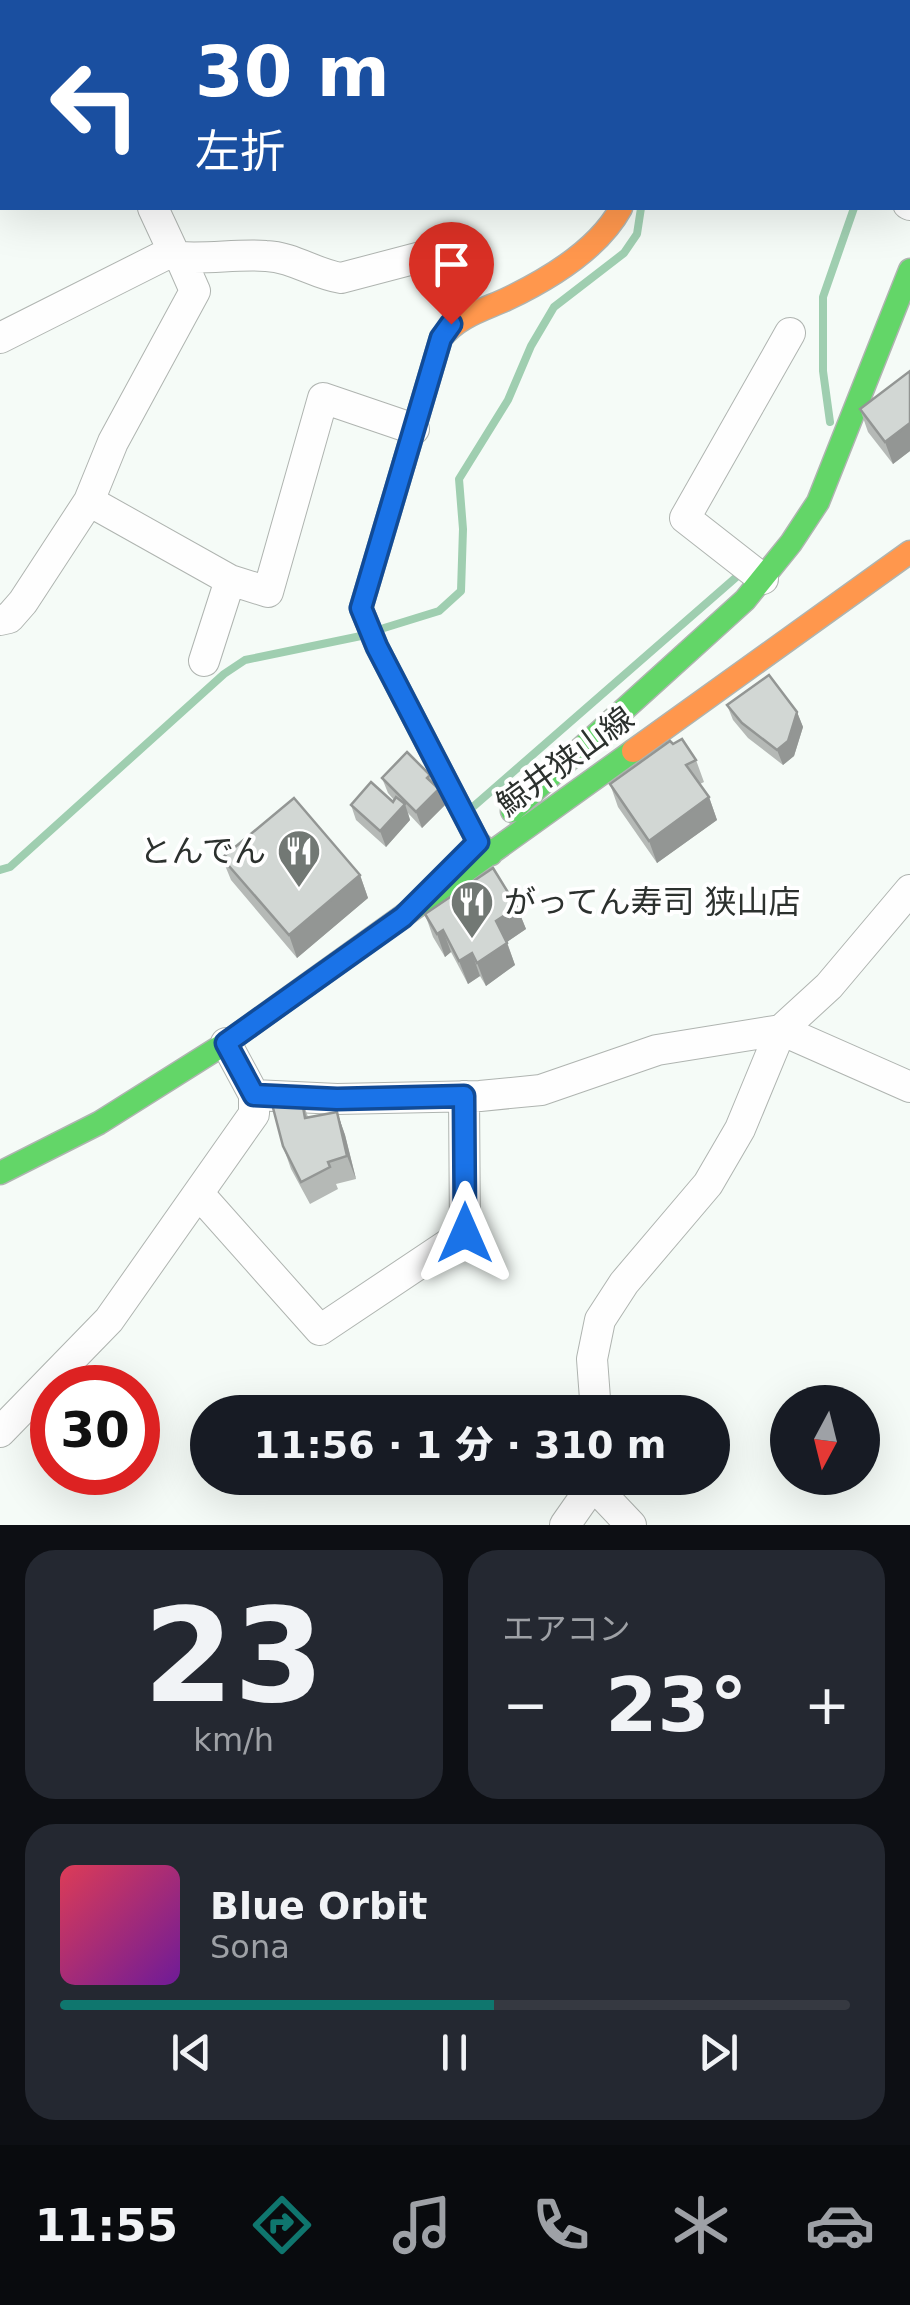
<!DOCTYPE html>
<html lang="ja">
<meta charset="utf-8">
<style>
:root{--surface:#171b24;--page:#242831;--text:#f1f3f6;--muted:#9ea1a6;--line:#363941;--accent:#0f766e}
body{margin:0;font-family:"DejaVu Sans","Noto Sans JP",sans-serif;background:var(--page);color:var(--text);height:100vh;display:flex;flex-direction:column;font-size:38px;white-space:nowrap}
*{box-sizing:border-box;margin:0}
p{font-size:32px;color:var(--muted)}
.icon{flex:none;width:55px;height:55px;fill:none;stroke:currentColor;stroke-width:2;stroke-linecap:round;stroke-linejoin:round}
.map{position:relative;height:1525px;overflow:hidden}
.side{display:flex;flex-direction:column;gap:25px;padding:25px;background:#0d0f14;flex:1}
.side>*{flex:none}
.banner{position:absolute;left:0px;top:0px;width:910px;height:210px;box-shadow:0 10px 40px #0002;background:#1a4fa0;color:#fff;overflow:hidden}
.needle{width:65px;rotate:187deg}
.buttons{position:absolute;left:770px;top:1385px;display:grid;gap:20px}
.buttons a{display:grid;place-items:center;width:110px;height:110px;border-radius:50%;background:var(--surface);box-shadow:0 10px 40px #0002;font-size:50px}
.speed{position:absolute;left:30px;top:1365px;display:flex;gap:20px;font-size:50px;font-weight:700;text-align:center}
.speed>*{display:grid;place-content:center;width:130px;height:130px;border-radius:50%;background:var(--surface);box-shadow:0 10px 40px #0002;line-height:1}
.speed .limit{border:15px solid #d22;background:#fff;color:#111}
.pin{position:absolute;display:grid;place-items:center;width:85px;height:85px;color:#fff;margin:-102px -42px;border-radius:50% 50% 50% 0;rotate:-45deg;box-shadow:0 0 10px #0007}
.pin .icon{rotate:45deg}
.me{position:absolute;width:110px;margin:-55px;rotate:0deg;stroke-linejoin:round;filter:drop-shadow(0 0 8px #0008)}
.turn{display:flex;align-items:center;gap:35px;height:210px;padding:0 30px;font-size:45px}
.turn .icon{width:130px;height:130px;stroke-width:2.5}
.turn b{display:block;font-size:70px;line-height:85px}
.big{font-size:75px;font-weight:800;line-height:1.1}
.side .tile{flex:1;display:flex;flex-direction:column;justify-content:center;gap:15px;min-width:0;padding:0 35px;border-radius:30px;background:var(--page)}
.side .dial{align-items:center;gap:0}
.dial b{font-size:130px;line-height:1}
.song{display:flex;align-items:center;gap:30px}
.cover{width:120px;height:120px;border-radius:15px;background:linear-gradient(135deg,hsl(350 70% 55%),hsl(280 70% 35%))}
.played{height:10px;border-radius:5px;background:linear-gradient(90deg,var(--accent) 55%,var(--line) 55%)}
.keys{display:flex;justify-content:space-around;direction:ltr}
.heat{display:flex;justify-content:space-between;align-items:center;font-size:55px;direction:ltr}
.side .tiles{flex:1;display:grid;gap:25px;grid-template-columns:1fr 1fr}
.tile:last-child{grid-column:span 2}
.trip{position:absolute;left:190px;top:1395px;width:540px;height:100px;border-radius:50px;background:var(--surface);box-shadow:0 10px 40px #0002;font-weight:800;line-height:100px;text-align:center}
.tabs{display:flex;height:160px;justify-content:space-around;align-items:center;background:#090b0e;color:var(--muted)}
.tabs .icon{width:70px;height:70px}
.tabs .on{color:var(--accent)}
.tabs b{font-size:45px;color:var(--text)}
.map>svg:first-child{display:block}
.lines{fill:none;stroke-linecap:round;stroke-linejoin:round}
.stream{stroke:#9fceb0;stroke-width:8}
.street-casing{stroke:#afb4b0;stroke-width:32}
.fast-casing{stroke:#afb4b0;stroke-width:25}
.slow-casing{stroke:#afb4b0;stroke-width:25}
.street{stroke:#fefefe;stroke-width:30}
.fast{stroke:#63d668;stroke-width:22}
.slow{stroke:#ff974d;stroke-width:22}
.wall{fill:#b5b9b6}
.shaded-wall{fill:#939694}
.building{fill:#d2d7d4;stroke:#939694;stroke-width:2.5}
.route-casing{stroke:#114b97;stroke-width:25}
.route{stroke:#1a73e8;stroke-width:18}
.labels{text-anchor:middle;stroke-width:8;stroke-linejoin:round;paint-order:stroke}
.street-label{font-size:32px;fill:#2c312e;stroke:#fff}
.poi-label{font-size:32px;fill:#2c312e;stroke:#fff;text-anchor:end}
</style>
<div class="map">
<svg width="910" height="1525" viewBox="0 0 910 1525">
<rect width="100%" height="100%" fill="#f5fbf7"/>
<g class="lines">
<path class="stream" d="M 703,2 L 704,0
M 908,49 L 910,41
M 830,422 L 823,371 L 823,297 L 854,208
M 384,628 L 439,611 L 461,591 L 463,529 L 459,479 L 508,400 L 531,346 L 554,307 L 624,253 L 637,234 L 641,208
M 474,806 L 741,573
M 0,870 L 10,867 L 224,674 L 245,660 L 361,636"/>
<g class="street-casing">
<path id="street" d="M 443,0 L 446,2
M 378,2 L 383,0
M 555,2 L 557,0
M 908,204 L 910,205
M 0,338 L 173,251 L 153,208
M 89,501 L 230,580 L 268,592 L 323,398 L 414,429
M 763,579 L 685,518 L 790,333
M 0,620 L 9,618 L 23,602 L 89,501 L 113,442 L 195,291 L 180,257 C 209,259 238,254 266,256 C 293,257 315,274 341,278 L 459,247
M 204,661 L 230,580
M 254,1095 L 337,1099 L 480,1096 L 541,1090 L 657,1050 L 781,1030 L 910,1087
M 199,1194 L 320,1330 L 465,1233 L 464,1096
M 596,1412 L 592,1359 L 600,1320 L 624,1283 L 708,1184 L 740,1129 L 781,1030 L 829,986 L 910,890
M 0,1432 L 109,1320 L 254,1114 L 254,1095 L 226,1043
M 593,1478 L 593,1485 L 631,1525
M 565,1525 L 593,1485"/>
</g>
<g class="fast-casing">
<path id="fast" d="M 404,463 L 361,608 L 377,647 L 478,842 L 491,854
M 512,811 L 745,600 L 791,543 L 818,502 L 910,270
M 0,1173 L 99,1123 L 226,1043 L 633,751"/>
</g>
<g class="slow-casing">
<path id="slow" d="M 404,463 L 441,338 C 459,316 483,310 507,299 C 549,279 598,250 621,208
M 633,751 L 910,552"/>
</g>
<use href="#street" class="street"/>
<use href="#fast" class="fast"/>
<use href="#slow" class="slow"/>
</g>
<path class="wall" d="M 910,371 L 910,451 L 893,464 L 868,432 L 860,409 Z
M 727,705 L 797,712 L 803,727 L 794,756 L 783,765 L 748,738 L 733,720 Z
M 696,760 L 704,782 L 700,784 L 709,797 L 717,820 L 657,863 L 618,807 L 610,784 Z
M 430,775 L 445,805 L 422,828 L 408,813 L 410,820 L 386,847 L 356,820 L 351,805 L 393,802 L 394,800 L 388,793 L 382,778 Z
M 222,858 L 360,875 L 368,898 L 297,958 L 231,880 Z
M 517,907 L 526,929 L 507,942 L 515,965 L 486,986 L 480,976 L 468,984 L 451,952 L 445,957 L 433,937 L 425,914 Z
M 301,1096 L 308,1117 L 337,1112 L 345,1135 L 356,1179 L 336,1184 L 338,1189 L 310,1204 L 291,1169 L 283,1146 Z"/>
<path class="shaded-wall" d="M 910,423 L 910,451 L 893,464 L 885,442 Z
M 797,712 L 803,727 L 794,756 L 783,765 L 777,750 Z
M 439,789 L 445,805 L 422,828 L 416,812 Z
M 709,797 L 717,820 L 657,863 L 649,841 Z
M 405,804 L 410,820 L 386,847 L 380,831 Z
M 360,875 L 368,898 L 297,958 L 289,935 Z
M 517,907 L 526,929 L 504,944 L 496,921 Z
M 443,930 L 451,952 L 445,957 L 437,934 Z
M 507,943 L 515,965 L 486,986 L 477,963 Z
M 472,953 L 480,976 L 468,984 L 459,961 Z
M 337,1112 L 345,1135 L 356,1179 L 347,1156 Z"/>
<path class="building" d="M 910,371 L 910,423 L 885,442 L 860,409 Z
M 769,675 L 797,712 L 788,741 L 777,750 L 742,723 L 727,705 Z
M 682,739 L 696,760 L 686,765 L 709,797 L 649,841 L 610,784 L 670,741 L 673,744 Z
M 407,752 L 430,775 L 427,778 L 439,789 L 416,812 L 382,778 Z
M 371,782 L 393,802 L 396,797 L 405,804 L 380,831 L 351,805 Z
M 294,798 L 360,875 L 289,935 L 222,858 Z
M 493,868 L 517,907 L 496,921 L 507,943 L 477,963 L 472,953 L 459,961 L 443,930 L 437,934 L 425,914 Z
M 301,1096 L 305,1118 L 337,1112 L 347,1156 L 328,1162 L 330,1167 L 301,1182 L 283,1146 L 272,1104 Z"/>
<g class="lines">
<g class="route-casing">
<path id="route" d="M 451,324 L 441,338 L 361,608 L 377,647 L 478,842 L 403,917 L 226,1043 L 254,1095 L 337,1099 L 464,1096 L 465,1233"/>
</g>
<use href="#route" class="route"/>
</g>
<defs>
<g id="restaurant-pin" transform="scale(2.25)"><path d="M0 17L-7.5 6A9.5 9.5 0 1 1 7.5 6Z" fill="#727874" stroke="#fff"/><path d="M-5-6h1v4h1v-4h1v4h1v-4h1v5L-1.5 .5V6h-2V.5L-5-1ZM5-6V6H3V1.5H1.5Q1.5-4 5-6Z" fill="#fff"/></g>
</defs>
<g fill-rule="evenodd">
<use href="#restaurant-pin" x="299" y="851"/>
<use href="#restaurant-pin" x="472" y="902"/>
</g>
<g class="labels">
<g class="street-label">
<text transform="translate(565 761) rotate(-36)" y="11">鯨井狭山線</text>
</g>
<g class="poi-label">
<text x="266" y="862">とんでん</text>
<text x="504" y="913" text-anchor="start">がってん寿司 狭山店</text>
</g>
</g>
</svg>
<div class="buttons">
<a><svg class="needle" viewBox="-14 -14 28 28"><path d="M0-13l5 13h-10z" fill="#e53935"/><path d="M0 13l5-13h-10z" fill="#9ea1a6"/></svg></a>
</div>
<div class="speed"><div class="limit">30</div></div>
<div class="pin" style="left:451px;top:324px;background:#d93025"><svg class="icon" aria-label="arrive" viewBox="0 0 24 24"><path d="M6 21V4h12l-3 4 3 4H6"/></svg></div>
<svg class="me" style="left:465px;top:1233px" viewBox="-20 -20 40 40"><path d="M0-17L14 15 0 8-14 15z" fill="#1a73e8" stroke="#fff" stroke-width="4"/></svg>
<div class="trip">11:56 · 1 分 · 310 m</div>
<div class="banner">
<div class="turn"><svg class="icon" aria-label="left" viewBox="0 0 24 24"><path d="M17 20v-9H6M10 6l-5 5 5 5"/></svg><div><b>30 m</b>左折</div></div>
</div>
</div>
<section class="side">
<div class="tiles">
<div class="tile dial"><b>23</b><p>km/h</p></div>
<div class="tile"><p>エアコン</p>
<div class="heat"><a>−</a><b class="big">23°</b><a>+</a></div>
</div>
<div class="tile">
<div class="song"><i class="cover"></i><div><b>Blue Orbit</b><p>Sona</p></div></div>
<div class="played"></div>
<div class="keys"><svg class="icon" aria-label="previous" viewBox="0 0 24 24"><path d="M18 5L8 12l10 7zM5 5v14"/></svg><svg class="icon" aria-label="pause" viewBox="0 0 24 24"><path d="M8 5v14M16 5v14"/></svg><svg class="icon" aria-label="next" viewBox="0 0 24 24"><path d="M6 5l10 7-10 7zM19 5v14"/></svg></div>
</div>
</div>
</section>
<nav class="tabs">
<b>11:55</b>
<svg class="icon on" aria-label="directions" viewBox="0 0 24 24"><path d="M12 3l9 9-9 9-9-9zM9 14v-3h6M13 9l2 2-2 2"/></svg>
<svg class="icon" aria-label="music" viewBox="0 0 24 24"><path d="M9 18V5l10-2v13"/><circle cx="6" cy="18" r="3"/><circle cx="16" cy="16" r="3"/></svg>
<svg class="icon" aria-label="phone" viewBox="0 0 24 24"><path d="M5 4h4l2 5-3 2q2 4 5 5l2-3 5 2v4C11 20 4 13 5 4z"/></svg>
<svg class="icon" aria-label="climate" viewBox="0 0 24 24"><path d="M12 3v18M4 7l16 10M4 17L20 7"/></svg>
<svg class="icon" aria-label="car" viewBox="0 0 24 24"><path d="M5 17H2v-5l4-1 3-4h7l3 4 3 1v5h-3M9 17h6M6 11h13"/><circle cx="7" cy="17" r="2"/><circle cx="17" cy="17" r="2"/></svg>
</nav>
